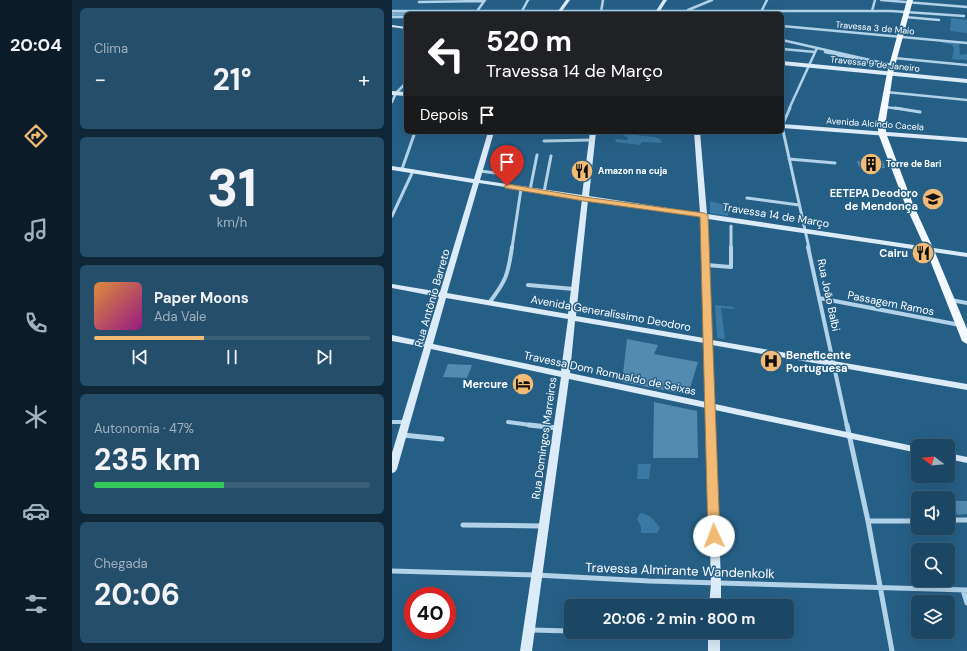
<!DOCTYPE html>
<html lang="pt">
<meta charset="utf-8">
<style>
:root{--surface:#1c4764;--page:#254e6a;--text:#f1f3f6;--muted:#a0b2bf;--line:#3a5f78;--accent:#f2bb75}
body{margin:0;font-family:"DM Sans",sans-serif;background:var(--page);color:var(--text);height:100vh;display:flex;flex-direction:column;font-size:15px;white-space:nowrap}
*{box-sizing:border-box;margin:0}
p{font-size:13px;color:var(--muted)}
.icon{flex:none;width:22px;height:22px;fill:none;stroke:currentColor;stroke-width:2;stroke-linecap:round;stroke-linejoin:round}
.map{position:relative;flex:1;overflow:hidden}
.sheet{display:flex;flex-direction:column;gap:8px;padding:8px;background:#0f2737;width:320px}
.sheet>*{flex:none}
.top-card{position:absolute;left:12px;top:12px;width:380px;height:122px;border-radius:6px;box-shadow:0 4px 16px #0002,0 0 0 1px var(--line);background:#202124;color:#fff;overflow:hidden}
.needle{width:26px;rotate:286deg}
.tools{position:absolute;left:519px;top:439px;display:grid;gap:8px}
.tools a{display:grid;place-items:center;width:44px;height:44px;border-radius:6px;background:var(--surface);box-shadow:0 4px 16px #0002,0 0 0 1px var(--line);font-size:20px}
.speed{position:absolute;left:12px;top:587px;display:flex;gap:8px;font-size:20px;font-weight:700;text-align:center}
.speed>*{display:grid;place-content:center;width:52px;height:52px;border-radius:50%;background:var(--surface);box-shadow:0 4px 16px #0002,0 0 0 1px var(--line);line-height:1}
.speed .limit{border:6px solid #d22;background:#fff;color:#111}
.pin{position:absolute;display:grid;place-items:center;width:34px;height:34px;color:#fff;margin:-41px -17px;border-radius:50% 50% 50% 0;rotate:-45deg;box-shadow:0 0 4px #0007}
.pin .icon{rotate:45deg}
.me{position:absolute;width:44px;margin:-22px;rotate:358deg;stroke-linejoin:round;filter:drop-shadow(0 0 3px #0008)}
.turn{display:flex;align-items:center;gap:14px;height:84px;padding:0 16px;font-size:18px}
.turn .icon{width:52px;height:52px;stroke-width:2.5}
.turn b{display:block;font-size:28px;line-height:34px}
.then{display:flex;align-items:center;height:38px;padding:0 16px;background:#0003;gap:8px;font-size:15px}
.big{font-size:30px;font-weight:700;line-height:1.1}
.sheet .tile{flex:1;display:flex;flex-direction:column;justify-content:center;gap:6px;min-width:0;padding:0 14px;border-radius:6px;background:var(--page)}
.sheet .dial{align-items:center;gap:0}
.dial b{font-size:52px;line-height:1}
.song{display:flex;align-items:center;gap:12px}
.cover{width:48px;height:48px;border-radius:6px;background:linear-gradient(135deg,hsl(30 70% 55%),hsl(310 70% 35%))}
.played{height:4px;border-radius:2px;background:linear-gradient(90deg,var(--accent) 40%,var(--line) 40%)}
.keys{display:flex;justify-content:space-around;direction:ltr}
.heat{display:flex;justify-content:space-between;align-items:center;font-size:22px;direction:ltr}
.charge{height:6px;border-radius:3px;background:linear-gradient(90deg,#34c759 47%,var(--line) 0)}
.trip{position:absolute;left:172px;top:599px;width:230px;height:40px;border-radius:6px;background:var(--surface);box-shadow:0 4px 16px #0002,0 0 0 1px var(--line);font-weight:700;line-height:40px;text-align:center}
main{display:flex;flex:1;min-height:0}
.tabs{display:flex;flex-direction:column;width:72px;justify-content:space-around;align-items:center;background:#0b1c28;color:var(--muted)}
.tabs .icon{width:28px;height:28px}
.tabs .on{color:var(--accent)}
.tabs b{font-size:18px;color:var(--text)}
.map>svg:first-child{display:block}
.green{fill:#3a79a3}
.water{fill:#5a839d;stroke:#a5cfe9}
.building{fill:#528ab0}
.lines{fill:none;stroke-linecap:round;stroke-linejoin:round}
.street-far3{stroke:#b1d2e8;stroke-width:2.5}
.street-far2{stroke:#b1d2e8;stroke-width:3}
.street-far1{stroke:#b1d2e8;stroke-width:4}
.street{stroke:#b1d2e8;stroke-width:5}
.secondary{fill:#dbebf7;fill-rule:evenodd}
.primary{fill:#f3f9fe;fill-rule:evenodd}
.route{fill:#f2bb75;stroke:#9d7a4c}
.labels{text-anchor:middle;stroke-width:3;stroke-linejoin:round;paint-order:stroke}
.far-street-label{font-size:9px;fill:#fff;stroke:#265f86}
.far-poi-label{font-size:9px;font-weight:bold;fill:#fff;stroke:#265f86;text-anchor:start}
.poi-label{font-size:11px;font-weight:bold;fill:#fff;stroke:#265f86;text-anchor:end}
.street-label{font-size:11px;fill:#fff;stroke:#265f86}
.near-street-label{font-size:13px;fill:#fff;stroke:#265f86}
</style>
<main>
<nav class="tabs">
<b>20:04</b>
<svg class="icon on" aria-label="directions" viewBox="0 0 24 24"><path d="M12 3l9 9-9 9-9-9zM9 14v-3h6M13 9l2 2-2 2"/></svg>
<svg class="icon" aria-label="music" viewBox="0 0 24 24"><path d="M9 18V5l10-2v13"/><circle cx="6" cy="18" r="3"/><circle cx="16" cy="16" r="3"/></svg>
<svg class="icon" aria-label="phone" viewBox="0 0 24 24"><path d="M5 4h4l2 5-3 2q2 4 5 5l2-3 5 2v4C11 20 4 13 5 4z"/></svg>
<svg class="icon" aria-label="climate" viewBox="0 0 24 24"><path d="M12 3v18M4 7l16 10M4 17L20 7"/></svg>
<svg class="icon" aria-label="car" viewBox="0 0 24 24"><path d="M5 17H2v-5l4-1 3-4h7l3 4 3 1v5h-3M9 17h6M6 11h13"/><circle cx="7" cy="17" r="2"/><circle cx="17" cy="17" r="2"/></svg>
<svg class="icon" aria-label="filters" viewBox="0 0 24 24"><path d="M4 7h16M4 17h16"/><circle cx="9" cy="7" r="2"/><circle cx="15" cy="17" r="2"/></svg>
</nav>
<section class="sheet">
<div class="tile"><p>Clima</p>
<div class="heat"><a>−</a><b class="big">21°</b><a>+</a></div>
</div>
<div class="tile dial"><b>31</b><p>km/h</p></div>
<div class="tile">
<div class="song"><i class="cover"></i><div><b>Paper Moons</b><p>Ada Vale</p></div></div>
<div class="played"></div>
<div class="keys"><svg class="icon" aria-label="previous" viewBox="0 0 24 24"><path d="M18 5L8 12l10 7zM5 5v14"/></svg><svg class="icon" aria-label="pause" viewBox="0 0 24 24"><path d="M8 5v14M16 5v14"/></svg><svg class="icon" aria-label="next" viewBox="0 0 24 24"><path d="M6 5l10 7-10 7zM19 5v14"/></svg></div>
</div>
<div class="tile"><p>Autonomia · 47%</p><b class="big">235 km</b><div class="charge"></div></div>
<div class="tile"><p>Chegada</p><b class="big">20:06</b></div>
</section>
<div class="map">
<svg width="575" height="651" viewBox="0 0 575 651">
<rect width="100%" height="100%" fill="#265f86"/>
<path class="green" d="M 559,18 L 575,20 L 575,33 L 558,31 Z
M 550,41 L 567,43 L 568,55 L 575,54 L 575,60 L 560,59 L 562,48 L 560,45 L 550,43 Z
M 232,134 L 263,137 L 268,139 L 270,143 L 250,142 L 248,145 L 223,142 L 224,139 L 235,140 L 236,137 L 231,136 Z
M 318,201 L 337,206 L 336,216 L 318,213 Z
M 323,305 L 342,307 L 342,309 L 329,308 L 333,339 L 325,338 Z
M 246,464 L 259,464 L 257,479 L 245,479 Z
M 248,513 C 258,514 262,520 268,528 L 265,533 L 249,533 L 249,527 L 245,519 Z"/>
<path class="water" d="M 76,12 L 92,13 L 363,12 L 0,15 L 0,13 Z"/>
<path class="building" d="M 465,161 L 491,161 L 493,168 L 467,167 Z
M 235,339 L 266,345 L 262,354 L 306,362 L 296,395 L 230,382 Z
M 56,364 L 80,365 L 75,378 L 51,377 Z
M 130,377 L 138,378 L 141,381 L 140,387 L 132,387 L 130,390 L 120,389 L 124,378 Z
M 262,402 L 305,411 L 306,458 L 261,458 Z
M 561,501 L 575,501 L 575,514 L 565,515 Z"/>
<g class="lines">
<path class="street-far3" d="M 489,0 L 575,7
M 27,2 L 92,1
M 296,10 L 320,0
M 0,11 L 499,11 L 572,16
M 130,11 L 136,0
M 480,11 L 483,0
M 209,12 L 211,0
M 369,12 L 375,0
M 83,14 L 93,0
M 0,17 L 14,17
M 513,17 L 547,20
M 390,26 L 575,43
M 390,40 L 500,65
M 390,49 L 423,52
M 433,52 L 499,68
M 502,58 L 575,65
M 494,92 L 575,100
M 0,102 L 4,93 L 14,83
M 492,107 L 510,109
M 397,109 L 425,48"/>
<path class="street-far2" d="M 398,108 L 390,126 L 417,248
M 503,108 L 528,112
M 152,141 L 200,140
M 397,159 L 443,163
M 10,169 L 23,132
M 88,171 L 119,175
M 138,190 L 145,155
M 152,192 L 159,156
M 355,198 L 407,205
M 0,216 L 21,171
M 339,226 L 339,248
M 120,248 L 129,189"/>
<path class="street-far1" d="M 416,247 L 455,426
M 314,265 L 339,267 L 339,247
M 136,285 L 182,289
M 427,298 L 568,325
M 559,300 L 575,303
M 97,303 C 114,281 116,275 120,247
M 0,422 L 14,422
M 116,422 L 146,426"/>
<path class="street" d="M 137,425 L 165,428
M 455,425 L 476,521 L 500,651
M 11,435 L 50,439
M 556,520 L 575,520
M 476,521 L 526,521
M 71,525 L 150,526
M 0,571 L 144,575 L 257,581 L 575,590
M 571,590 L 575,603
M 139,630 L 179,631
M 218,632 L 237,633"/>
<path class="secondary" d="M 174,0 L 178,0 L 168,14 L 164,14 Z
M 271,0 L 275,0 L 266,14 L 262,14 Z
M 0,25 L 14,27 L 14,29 L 0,27 Z
M 390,61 L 575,79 L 575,83 L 390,65 Z
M 0,91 L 14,92 L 14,96 L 0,95 Z
M 390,124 L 575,138 L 575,142 L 390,128 Z
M 96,132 L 102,132 L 88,180 L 190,195 L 198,132 L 204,132 L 197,196 L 308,213 L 302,132 L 308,132 L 315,214 L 575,253 L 575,257 L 316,219 L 320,340 L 575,384 L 575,390 L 320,345 L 323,404 L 526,447 L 526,453 L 323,410 L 329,583 L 329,606 L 317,606 L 319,583 L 314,408 L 177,379 L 140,651 L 128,651 L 169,377 L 39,349 L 5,469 L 3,472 L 0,473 L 0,453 L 32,347 L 0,341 L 0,335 L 33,342 L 47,297 L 0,288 L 0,284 L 48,292 L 81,183 L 0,170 L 0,166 L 82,179 ZM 87,183 L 190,199 L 176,314 L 55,293 ZM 196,200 L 309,217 L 312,338 L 184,316 ZM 54,298 L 176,319 L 169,371 L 41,344 ZM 183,321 L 312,343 L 314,402 L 178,373 Z
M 556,453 L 575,457 L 575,463 L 556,459 Z
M 316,632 L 328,632 L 328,651 L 316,651 Z"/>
<path class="primary" d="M 515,0 L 521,0 L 501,73 L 494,120 L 494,133 L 521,204 L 542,250 L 575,329 L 575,344 L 570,341 L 534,250 L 513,204 L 486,133 L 486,120 L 495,73 Z"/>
</g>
<path class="route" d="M 115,184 L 192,197 L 312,213 L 316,215 L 328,536 L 326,540 L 318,540 L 316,536 L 308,217 L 192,201 L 113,188 L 113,185 Z"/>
<defs>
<g id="building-disc" transform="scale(1.15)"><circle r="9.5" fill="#f2bb75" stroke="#265f86"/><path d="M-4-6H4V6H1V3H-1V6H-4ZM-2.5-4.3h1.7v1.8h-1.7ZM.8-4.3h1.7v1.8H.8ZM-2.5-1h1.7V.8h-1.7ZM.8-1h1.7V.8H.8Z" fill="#111"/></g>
<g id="restaurant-disc" transform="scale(1.15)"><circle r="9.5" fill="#f2bb75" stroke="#265f86"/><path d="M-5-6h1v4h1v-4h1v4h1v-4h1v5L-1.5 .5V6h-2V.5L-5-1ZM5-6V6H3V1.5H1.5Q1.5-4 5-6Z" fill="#111"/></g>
<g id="university-disc" transform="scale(1.15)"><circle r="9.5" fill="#f2bb75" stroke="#265f86"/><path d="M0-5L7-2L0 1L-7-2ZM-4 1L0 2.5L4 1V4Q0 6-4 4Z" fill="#111"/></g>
<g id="hospital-disc" transform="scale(1.15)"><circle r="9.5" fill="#f2bb75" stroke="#265f86"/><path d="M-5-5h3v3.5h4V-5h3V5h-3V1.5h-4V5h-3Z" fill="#111"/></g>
<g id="hotel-disc" transform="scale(1.15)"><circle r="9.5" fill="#f2bb75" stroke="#265f86"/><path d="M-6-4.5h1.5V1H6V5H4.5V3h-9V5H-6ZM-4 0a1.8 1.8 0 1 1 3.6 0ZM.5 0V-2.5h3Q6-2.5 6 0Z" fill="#111"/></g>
</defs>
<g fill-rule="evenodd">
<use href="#building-disc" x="479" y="164"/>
<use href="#restaurant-disc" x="190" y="171"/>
<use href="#university-disc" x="541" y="199"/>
<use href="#restaurant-disc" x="531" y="253"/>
<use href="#hospital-disc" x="379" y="361"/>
<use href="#hotel-disc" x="131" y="384"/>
</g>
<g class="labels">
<g class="far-street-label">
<text transform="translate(483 28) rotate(5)" y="3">Travessa 3 de Maio</text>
<text transform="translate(483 64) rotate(6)" y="3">Travessa 9 de Janeiro</text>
<text transform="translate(483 124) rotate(4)" y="3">Avenida Alcindo Cacela</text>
</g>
<g class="far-poi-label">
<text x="494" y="167">Torre de Bari</text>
<text x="206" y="174">Amazon na cuja</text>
</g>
<g class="poi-label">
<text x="526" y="197">EETEPA Deodoro<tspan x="526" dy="13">de Mendonça</tspan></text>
<text x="516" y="257">Cairu</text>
<text x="394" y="359" text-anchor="start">Beneficente<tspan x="394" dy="13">Portuguesa</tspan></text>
<text x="116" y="388">Mercure</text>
</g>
<g class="street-label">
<text transform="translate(384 215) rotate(9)" y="4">Travessa 14 de Março</text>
<text transform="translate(437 295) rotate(78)" y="4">Rua João Balbi</text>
<text transform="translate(40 298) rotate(-74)" y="4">Rua Antônio Barreto</text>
<text transform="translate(499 303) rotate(11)" y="4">Passagem Ramos</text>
<text transform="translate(219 313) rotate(10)" y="4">Avenida Generalíssimo Deodoro</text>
<text transform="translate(218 373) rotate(12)" y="4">Travessa Dom Romualdo de Seixas</text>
<text transform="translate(152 438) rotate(-82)" y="4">Rua Domingos Marreiros</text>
</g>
<g class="near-street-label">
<text transform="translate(288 570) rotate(2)" y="5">Travessa Almirante Wandenkolk</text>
</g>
</g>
</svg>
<div class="tools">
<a><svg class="needle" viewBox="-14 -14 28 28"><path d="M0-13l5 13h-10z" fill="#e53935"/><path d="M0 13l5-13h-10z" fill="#a0b2bf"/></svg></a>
<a><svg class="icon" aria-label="sound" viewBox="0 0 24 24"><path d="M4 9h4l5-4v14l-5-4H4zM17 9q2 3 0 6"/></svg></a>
<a><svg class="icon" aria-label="search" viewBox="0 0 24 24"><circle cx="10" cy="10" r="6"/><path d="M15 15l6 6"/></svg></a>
<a><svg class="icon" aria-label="layers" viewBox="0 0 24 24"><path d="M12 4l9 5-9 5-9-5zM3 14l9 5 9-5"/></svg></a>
</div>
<div class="speed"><div class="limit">40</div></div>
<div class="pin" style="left:115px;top:186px;background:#d93025"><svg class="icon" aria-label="arrive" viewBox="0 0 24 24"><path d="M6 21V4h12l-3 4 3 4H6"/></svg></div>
<svg class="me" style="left:322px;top:536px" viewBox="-20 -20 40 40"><circle r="19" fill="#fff"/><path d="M0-13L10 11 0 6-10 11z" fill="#f2bb75"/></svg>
<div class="trip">20:06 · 2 min · 800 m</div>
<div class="top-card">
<div class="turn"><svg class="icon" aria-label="left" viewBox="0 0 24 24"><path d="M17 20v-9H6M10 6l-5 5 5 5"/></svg><div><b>520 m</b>Travessa 14 de Março</div></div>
<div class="then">Depois<svg class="icon" aria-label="arrive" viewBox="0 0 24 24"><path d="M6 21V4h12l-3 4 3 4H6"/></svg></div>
</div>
</div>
</main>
